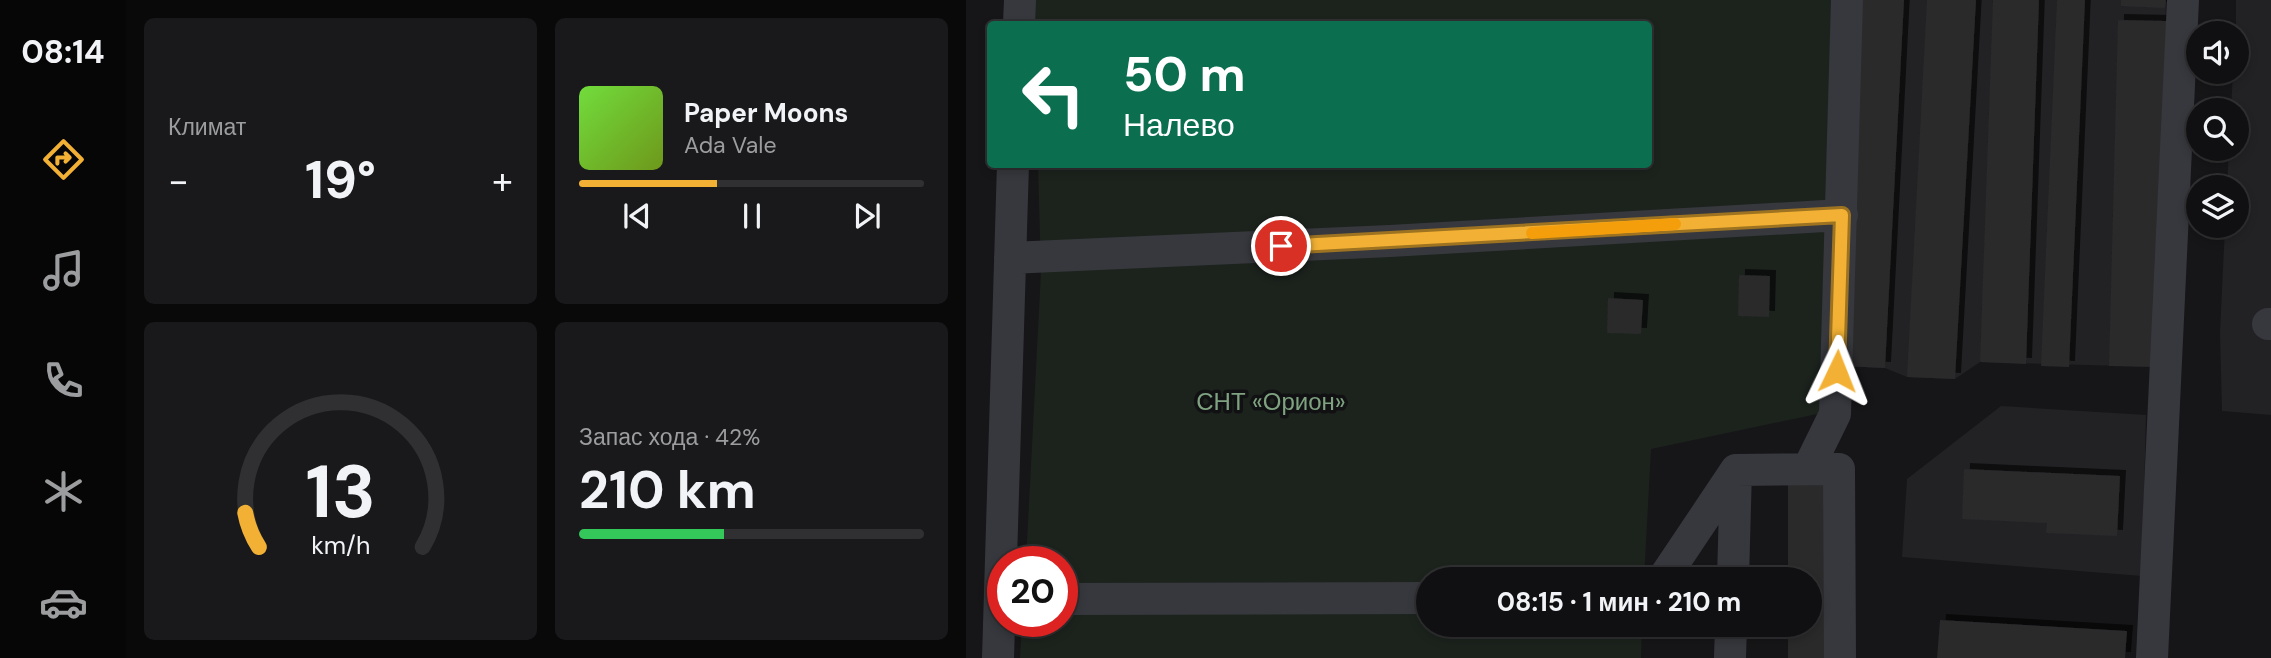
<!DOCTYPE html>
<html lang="ru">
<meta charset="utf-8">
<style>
:root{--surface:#101012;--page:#19191b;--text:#f1f3f6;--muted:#9c9d9f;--line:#303032;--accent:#f2b134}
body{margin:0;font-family:"DM Sans",sans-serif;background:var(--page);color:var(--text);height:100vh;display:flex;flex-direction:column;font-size:26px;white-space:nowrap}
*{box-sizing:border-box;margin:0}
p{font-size:23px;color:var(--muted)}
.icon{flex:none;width:38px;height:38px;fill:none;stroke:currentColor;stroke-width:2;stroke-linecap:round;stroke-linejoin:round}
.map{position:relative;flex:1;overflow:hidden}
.drawer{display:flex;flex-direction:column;gap:18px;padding:18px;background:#09090a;width:840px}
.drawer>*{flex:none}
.top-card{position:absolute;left:21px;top:21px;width:665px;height:147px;border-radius:7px;box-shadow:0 4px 10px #0003,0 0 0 2px var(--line);background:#0b6e4f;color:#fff;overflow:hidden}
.tools{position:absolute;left:1220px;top:21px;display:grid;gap:14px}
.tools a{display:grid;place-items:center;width:63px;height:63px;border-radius:50%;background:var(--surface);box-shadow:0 4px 10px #0003,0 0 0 2px var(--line);font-size:35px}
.speed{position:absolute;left:21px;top:546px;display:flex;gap:14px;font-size:35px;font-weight:700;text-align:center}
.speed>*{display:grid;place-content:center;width:91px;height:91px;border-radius:50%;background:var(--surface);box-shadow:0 4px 10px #0003,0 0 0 2px var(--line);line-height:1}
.speed .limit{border:10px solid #d22;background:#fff;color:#111}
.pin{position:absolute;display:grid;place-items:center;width:60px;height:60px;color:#fff;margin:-30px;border:4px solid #fff;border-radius:50%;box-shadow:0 2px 7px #0007}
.me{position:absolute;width:77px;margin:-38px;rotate:2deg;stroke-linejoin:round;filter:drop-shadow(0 0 5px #0008)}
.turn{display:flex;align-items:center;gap:24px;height:147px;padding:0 21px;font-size:32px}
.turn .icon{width:91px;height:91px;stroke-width:2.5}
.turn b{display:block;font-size:49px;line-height:60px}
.big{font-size:52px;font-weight:700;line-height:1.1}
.drawer .tile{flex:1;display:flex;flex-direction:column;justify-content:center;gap:10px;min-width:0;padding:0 24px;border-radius:10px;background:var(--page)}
.drawer .dial{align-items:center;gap:0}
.dial svg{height:182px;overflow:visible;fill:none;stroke:var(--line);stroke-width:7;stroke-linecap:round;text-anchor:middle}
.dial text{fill:var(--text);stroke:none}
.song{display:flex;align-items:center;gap:21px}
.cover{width:84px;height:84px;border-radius:10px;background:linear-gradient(135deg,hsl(100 70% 55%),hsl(80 70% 35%))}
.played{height:7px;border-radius:4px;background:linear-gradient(90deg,var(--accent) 40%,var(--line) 40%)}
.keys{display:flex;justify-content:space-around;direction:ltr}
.heat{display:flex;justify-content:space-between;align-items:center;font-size:38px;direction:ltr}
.charge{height:10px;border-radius:5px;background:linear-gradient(90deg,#34c759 42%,var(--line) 0)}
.drawer .tiles{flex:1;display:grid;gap:18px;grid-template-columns:repeat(2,1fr)}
.trip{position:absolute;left:450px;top:567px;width:406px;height:70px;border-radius:35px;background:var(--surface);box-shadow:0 4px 10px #0003,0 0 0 2px var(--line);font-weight:700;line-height:70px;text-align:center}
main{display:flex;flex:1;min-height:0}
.dock{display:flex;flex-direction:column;width:126px;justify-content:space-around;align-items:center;background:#060607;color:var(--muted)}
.dock .icon{width:49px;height:49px}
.dock .on{color:var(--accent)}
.dock b{font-size:32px;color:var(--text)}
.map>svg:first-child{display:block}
.built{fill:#222225}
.green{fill:#1c231d}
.building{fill:#29292c;filter:url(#shadow)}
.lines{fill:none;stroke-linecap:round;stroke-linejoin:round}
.minor{stroke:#37383d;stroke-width:32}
.route-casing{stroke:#9d7322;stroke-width:18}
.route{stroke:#f2b134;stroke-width:12}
.slow{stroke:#f59e0b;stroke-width:12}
.labels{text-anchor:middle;stroke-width:7;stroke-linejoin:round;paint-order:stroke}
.park-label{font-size:24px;fill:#7fa381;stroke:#111113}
</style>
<main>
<nav class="dock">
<b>08:14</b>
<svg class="icon on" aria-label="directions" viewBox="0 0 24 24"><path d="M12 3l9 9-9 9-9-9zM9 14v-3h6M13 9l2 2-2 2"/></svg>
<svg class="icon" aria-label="music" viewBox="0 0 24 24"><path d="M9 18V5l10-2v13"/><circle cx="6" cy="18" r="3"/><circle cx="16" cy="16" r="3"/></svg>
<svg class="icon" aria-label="phone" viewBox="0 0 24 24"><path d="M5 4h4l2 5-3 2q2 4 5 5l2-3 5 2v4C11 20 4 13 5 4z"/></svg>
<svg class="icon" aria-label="climate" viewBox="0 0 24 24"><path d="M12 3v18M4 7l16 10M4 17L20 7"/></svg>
<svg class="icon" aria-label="car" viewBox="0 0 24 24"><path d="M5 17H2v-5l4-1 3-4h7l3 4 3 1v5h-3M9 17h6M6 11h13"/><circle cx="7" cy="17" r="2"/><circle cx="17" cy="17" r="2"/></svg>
</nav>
<section class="drawer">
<div class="tiles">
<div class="tile"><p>Климат</p>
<div class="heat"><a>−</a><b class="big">19°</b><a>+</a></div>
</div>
<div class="tile">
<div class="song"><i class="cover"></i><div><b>Paper Moons</b><p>Ada Vale</p></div></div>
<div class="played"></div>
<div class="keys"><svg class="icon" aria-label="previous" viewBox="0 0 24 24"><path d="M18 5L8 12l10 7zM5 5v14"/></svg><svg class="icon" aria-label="pause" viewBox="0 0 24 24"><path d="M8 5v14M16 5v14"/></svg><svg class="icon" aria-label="next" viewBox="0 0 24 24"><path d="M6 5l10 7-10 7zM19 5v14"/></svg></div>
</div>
<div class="tile dial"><svg viewBox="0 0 100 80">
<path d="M14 69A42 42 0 1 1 86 69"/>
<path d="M14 69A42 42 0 0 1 8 54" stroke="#f2b134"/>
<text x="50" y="56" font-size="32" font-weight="700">13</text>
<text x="50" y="72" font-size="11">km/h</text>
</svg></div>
<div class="tile"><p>Запас хода · 42%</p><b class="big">210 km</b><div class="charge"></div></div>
</div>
</section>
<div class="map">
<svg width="1305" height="658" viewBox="0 0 1305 658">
<defs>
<filter id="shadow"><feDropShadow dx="6" dy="-6" stdDeviation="0" flood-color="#0009"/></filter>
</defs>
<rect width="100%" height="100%" fill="#161618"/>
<path class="built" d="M 894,0 L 1200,0 L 1193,367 L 1014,362 L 989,379 L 941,377 L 919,368 L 875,366 Z
M 1270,0 L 1305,0 L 1305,415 L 1256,411 L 1254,333 L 1259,226 L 1270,226 L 1270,187 L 1261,187 L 1263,149 L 1270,149 L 1270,110 L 1265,110 L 1267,72 L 1270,72 Z
M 1035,406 L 1180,415 L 1176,576 L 936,557 L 941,479 Z"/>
<path class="green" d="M 67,0 L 875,0 L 856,413 L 685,449 L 678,579 L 462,579 L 462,625 L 676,625 L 675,658 L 54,658 L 56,621 L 96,621 L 96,562 L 60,562 L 75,272 L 72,165 L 682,164 L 682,24 L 68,24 Z"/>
<path class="building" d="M 894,0 L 938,0 L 919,368 L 875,366 Z
M 961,0 L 1010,0 L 989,379 L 941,377 Z
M 1027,0 L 1073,0 L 1060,364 L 1014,362 Z
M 1091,0 L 1119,0 L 1103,367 L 1075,366 Z
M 1155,0 L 1200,0 L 1199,8 L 1155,6 Z
M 1152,20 L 1201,21 L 1193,367 L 1143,366 Z
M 773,275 L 804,276 L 803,317 L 772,316 Z
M 642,298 L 677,300 L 675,334 L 641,333 Z
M 998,469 L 1154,476 L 1151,536 L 1080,533 L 1081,523 L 996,519 Z
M 822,480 L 864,480 L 865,658 L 822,658 L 822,625 L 844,625 L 844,579 L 822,579 Z
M 974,620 L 1161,631 L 1159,658 L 971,658 Z"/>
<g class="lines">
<path class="minor" d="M 53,24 L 54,0
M 44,258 L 424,241 L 876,215
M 1302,324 L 1305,324
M 842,469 L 869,414 L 881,0
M 770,470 L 873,469 L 874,658
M 697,579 L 770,470
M 767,579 L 770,470
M 96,599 L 462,598
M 32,658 L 47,164
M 764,658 L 765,625
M 1186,658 L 1217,0"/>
</g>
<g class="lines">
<g class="route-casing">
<path id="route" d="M 315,246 L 876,215 L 871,371"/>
</g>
<use href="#route" class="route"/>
<path class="slow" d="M 566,233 L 709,224"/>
</g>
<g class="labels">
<g class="park-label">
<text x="305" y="410">СНТ «Орион»</text>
</g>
</g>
</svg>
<div class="tools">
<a><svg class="icon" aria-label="sound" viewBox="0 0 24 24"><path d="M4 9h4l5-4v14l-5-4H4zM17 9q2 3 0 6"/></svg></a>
<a><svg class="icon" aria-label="search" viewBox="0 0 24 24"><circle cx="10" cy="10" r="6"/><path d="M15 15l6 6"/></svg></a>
<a><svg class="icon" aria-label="layers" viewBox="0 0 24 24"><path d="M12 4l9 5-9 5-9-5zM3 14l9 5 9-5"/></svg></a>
</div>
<div class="speed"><div class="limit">20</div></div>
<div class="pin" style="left:315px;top:246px;background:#d93025"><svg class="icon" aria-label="arrive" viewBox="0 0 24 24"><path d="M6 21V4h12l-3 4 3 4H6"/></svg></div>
<svg class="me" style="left:871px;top:371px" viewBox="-20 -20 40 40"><path d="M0-17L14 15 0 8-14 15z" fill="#f2b134" stroke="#fff" stroke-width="4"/></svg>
<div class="trip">08:15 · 1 мин · 210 m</div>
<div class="top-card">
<div class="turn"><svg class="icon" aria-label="left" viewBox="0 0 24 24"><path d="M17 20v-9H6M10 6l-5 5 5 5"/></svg><div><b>50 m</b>Налево</div></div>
</div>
</div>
</main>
